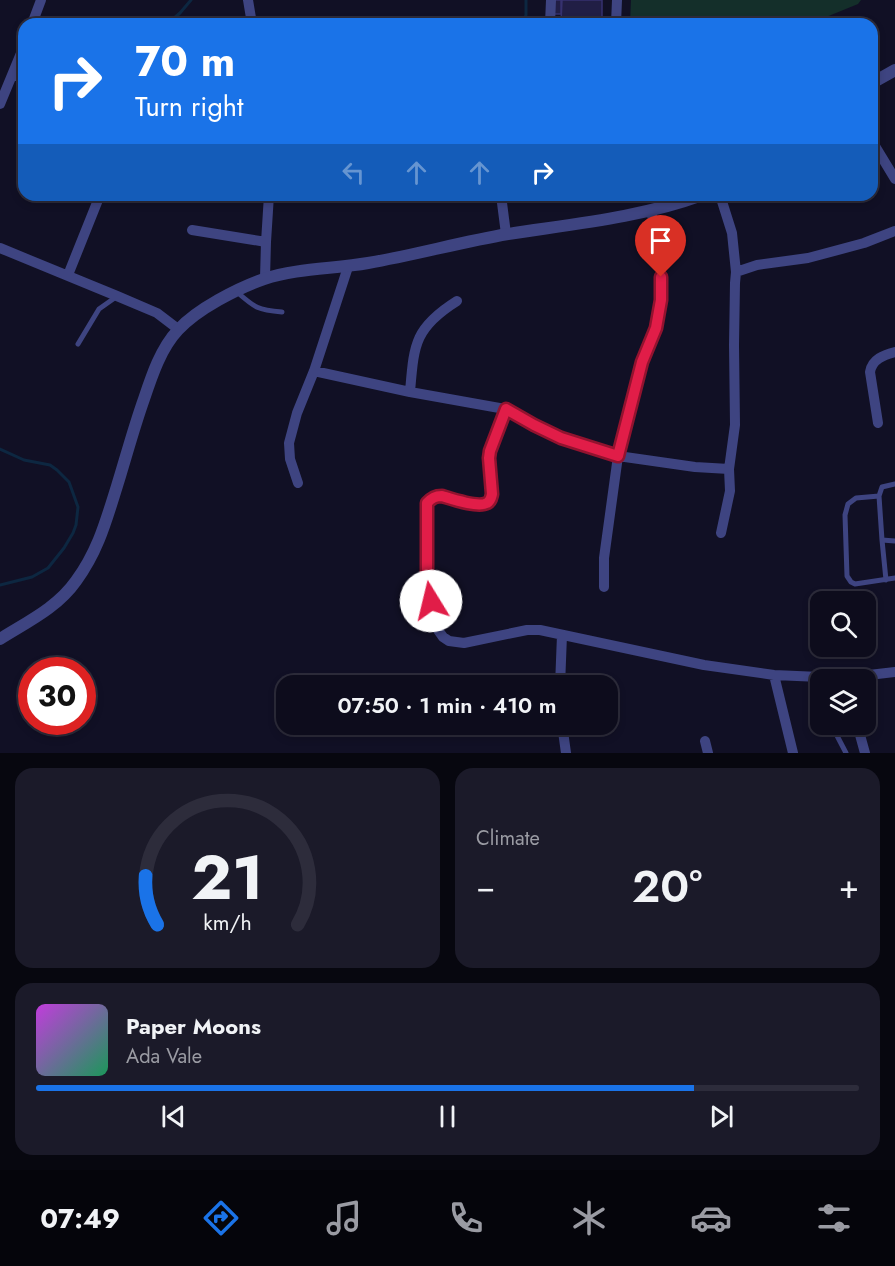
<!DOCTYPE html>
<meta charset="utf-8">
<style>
:root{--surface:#0d0c1c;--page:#1b1a29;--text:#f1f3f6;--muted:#9a9ba3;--line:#2d2c3b;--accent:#1a73e8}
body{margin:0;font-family:Jost,sans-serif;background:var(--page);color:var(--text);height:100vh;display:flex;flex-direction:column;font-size:22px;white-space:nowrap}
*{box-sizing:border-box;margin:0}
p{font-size:20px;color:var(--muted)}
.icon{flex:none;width:33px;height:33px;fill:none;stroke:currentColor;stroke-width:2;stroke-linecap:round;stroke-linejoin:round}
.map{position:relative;height:753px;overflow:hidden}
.side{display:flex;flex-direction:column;gap:15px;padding:15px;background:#07070f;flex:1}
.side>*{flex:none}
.guide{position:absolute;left:18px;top:18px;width:860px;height:183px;border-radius:18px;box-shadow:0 3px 9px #0003,0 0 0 2px var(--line);background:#1a73e8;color:#fff;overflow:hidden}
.buttons{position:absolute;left:810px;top:591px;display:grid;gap:12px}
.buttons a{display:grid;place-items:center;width:66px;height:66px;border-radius:12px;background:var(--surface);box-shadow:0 3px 9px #0003,0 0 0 2px var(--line);font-size:30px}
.speed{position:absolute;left:18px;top:657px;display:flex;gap:12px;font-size:30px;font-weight:700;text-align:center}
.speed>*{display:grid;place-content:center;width:78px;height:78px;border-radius:50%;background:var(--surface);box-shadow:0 3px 9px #0003,0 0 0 2px var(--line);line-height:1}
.speed .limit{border:9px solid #d22;background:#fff;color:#111}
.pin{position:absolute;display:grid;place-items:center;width:51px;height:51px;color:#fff;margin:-62px -26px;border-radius:50% 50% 50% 0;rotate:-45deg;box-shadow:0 0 6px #0007}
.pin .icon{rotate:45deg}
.me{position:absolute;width:66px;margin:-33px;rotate:351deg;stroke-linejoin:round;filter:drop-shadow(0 0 4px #0008)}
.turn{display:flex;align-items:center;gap:21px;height:126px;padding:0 18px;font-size:27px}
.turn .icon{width:78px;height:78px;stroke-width:2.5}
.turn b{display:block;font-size:42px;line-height:51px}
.lanes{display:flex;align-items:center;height:57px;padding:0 18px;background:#0003;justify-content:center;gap:30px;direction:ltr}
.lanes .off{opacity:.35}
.big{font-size:45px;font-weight:600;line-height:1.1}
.side .tile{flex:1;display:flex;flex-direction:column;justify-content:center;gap:9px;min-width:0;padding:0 21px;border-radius:18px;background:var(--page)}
.side .dial{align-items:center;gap:0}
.dial svg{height:156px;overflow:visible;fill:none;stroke:var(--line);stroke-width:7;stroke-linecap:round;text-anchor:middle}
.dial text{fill:var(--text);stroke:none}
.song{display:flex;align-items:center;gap:18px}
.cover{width:72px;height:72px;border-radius:9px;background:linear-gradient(135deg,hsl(290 70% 55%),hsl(150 70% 35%))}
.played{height:6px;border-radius:3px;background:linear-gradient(90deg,var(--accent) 80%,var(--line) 80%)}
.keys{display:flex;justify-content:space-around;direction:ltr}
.heat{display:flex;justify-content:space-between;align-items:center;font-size:33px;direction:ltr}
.side .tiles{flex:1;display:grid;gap:15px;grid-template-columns:1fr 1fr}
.tile:last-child{grid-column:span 2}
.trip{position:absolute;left:276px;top:675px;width:342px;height:60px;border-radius:18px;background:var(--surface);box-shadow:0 3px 9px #0003,0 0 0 2px var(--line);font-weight:600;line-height:60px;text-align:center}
.tab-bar{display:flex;height:96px;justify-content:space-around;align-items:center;background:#05050b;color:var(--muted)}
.tab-bar .icon{width:42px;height:42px}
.tab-bar .selected{color:var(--accent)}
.tab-bar b{font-size:27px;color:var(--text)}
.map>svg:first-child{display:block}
.green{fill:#142f2a}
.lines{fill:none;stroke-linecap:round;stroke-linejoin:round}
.stream{stroke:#0d2741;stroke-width:3}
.building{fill:#211e45;stroke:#36316f;stroke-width:1.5}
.service{stroke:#3e4481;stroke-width:5}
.minor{stroke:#3e4481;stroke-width:10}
.tertiary{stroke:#3e4481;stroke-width:12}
.route-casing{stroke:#92132f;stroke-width:15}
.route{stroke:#e11d48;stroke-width:10}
</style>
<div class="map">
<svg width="895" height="753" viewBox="0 0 895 753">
<rect width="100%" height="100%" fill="#111025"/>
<path class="green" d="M 631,0 L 861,0 L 858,4 L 809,24 L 630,24 Z"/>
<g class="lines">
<path class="stream" d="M 167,24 L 180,13 L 191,0
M 522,24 L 526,15 L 526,0
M 0,449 L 24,460 L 50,465 L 57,470 L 69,482 L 78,507 L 76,525 L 73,533 L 64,548 L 48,568 L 32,577 L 0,585"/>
</g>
<path class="building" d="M 553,0 L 561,0 L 561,14 L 552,14 Z
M 562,0 L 602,0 L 602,23 L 561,22 Z"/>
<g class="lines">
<path class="service" d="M 237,292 C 255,308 258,310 282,312
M 78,344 L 99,309 L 116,297
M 879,496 L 882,487 L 895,484
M 882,540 L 895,541
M 886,580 L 882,540 L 879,496 L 856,498 L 848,504 L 845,515 L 847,576 L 851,582 L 855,584 L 895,578
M 833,728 L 846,753"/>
<path class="minor" d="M 248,0 L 252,24
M 32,24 L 41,0
M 550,24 L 551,0
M 616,24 L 617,0
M 13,74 L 24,79
M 0,104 L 24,46
M 872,141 L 895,179
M 501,195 L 506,234
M 720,195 L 732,233 L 736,272 L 735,283 L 734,345 L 735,425 L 729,469 L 730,491 L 721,533
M 192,230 L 266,242
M 0,248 L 117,296 L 157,313 L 178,329
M 736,272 L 757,265 L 808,258 L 864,243 L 895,231
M 68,275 L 100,195
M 265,278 L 266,242 L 269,195
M 314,371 L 410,392 L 505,409 L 534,425 L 561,438 L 618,456 L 695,467 L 729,469
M 410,392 C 414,345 414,328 457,301
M 505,409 L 490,451 L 492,494 C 491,498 491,501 487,503 C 478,509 452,499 442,496 C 435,496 432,498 427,503 L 427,580 L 436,622 L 438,630 L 443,637 L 449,641 L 464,643 L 527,630 L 540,630 L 704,665 L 774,675 L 843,678 L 895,672
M 878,423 L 870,372 C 872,359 884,355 895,352
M 298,483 L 290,459 L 289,443 L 297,413 L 314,371 L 348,267
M 604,587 L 604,558 L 618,456 L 642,362 L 656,328 L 661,300 L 661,255 L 651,211
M 774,675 L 793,753
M 560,686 L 562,635
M 562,724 L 566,753
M 857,724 L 865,753
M 705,741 L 708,753"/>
<path class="tertiary" d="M 872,83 L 895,70
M 0,639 C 27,622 57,608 76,581 C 98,551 106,521 117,486 C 126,457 134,427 144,399 C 152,375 161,348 178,330 C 197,309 238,288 264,279 C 297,268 334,269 368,263 C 415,255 461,242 508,234 C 573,224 639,218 702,195"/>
</g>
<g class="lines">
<g class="route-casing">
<path id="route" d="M 431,601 L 427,580 L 427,503 C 432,498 435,496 442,496 C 452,499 478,508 487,503 C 491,501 491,498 492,494 L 489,458 L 490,451 L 506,409 L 534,425 L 561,438 L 618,456 L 642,362 L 656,328 L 661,300 L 661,277"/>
</g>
<use href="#route" class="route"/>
</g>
</svg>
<div class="buttons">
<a><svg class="icon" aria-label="search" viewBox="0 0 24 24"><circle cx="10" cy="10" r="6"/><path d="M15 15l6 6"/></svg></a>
<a><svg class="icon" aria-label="layers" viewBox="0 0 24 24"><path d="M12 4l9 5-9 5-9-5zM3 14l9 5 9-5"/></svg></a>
</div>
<div class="speed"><div class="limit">30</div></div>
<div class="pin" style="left:661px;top:277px;background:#d93025"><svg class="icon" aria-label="arrive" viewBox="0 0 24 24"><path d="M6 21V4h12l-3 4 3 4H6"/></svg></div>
<svg class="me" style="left:431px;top:601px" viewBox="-20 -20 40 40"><circle r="19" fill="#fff"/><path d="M0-13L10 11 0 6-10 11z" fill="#e11d48"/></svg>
<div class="trip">07:50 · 1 min · 410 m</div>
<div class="guide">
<div class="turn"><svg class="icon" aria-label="right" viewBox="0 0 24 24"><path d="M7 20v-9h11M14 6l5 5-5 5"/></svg><div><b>70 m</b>Turn right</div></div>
<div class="lanes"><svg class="icon off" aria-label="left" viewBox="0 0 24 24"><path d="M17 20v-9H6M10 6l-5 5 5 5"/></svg><svg class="icon off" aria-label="ahead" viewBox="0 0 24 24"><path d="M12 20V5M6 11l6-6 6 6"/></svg><svg class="icon off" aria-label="ahead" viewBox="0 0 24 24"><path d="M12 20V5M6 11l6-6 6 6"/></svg><svg class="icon" aria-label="right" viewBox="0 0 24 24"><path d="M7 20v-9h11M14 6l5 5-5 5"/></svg></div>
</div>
</div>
<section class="side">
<div class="tiles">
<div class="tile dial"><svg viewBox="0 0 100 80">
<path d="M14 69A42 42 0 1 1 86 69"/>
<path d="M14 69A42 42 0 0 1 8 44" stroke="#1a73e8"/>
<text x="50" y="56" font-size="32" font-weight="700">21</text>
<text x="50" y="72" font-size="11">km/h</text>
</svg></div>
<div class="tile"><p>Climate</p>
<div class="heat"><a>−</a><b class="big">20°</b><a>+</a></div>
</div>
<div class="tile">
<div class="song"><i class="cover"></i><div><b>Paper Moons</b><p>Ada Vale</p></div></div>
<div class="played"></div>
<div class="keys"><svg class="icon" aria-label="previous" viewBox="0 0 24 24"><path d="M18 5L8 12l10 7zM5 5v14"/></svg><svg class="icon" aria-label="pause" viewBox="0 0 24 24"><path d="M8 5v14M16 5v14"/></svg><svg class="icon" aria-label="next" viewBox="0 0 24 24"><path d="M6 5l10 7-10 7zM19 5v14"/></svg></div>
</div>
</div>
</section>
<nav class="tab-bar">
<b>07:49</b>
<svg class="icon selected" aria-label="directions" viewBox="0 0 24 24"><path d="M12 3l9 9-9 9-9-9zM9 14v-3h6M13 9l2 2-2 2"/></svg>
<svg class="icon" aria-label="music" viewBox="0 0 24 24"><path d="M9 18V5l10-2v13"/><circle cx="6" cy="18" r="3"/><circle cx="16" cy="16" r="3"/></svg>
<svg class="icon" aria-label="phone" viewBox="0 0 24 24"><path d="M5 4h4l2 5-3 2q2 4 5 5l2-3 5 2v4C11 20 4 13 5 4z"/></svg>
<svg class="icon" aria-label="climate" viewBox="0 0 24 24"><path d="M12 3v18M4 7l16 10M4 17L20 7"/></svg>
<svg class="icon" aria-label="car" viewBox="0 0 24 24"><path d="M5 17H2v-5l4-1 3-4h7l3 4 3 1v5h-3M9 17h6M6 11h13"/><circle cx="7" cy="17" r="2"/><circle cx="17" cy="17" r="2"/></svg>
<svg class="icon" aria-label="filters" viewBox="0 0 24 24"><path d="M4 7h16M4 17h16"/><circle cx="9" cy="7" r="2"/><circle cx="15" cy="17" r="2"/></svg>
</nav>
